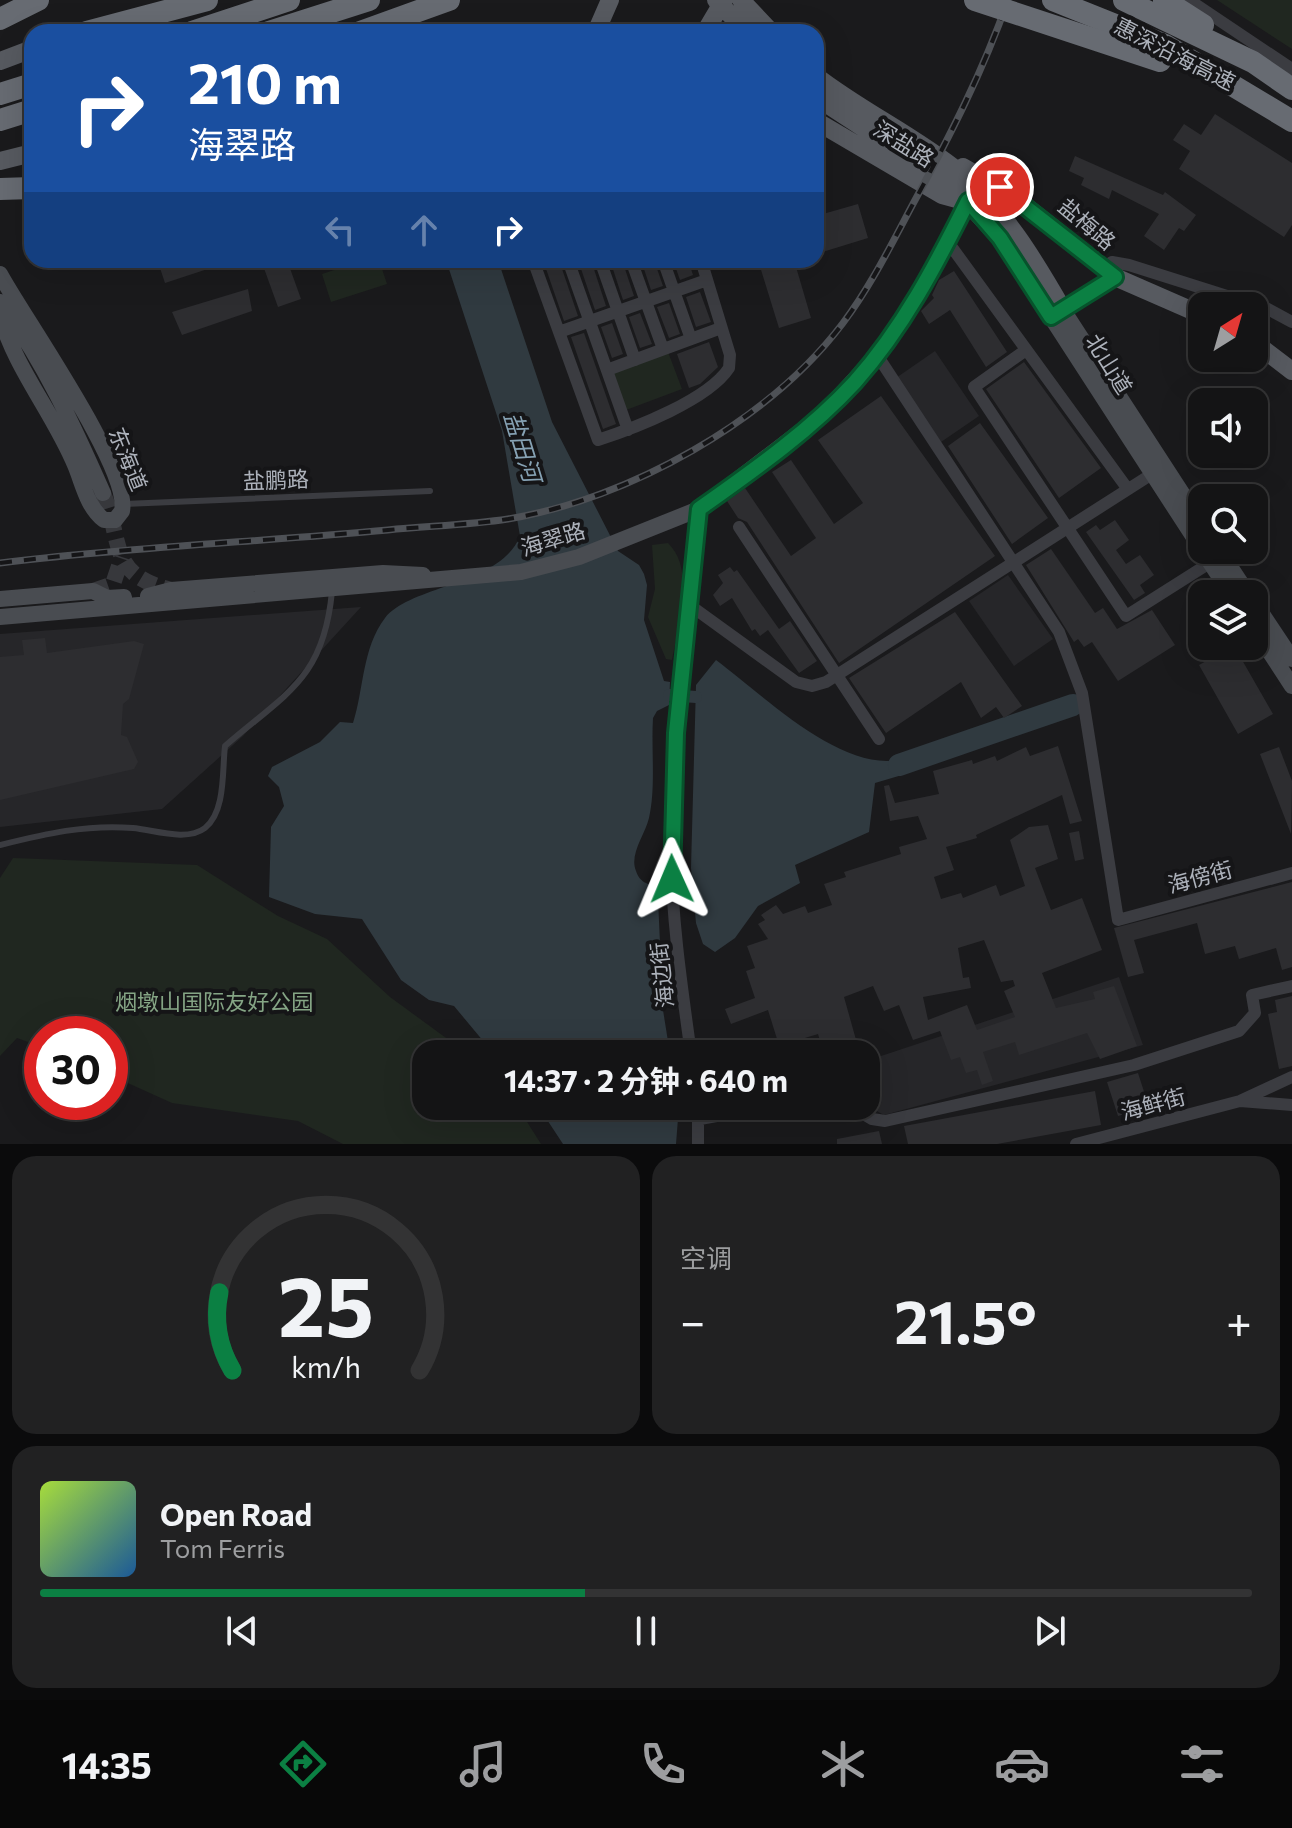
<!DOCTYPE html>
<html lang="zh">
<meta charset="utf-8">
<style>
:root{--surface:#141415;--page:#212122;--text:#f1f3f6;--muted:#9d9ea0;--line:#333334;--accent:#0b8043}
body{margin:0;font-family:Commissioner,"Noto Sans SC",sans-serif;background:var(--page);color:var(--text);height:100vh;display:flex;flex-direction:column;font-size:30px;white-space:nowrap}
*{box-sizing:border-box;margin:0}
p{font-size:26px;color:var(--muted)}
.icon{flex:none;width:44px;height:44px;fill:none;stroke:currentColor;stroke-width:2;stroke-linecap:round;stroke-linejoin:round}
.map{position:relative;height:1144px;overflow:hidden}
.details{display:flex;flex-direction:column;gap:12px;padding:12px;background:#0b0b0c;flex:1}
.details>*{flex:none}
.banner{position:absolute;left:24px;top:24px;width:800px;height:244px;border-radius:24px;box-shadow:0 8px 32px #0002,0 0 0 2px var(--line);background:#1a4fa0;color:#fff;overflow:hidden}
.needle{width:52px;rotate:37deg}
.fabs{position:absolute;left:1188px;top:292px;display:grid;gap:16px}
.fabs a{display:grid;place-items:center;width:80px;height:80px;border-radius:16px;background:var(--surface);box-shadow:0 8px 32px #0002,0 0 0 2px var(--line);font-size:40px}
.speed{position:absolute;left:24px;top:1016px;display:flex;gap:16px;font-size:40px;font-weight:700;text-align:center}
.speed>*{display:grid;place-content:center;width:104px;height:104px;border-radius:50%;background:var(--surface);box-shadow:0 8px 32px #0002,0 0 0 2px var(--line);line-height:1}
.speed .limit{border:12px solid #d22;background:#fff;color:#111}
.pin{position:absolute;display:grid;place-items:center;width:68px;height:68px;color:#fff;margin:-34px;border:4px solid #fff;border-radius:50%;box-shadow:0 2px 8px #0007}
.me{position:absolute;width:88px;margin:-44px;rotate:359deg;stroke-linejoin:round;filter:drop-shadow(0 0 6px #0008)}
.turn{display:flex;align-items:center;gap:28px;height:168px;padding:0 32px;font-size:36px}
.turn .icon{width:104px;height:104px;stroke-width:2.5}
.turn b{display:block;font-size:56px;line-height:68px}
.lanes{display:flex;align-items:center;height:76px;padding:0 32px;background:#0003;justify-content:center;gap:40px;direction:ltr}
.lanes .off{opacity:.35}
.big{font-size:60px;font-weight:700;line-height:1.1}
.details .card{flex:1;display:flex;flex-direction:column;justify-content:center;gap:12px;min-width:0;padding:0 28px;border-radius:24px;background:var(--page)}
.details .dial{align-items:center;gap:0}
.dial svg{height:208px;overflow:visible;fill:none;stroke:var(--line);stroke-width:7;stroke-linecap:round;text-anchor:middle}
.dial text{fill:var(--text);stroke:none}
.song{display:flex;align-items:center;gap:24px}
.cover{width:96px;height:96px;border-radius:12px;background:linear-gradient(135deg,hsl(80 70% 55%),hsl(210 70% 35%))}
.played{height:8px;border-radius:4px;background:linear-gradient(90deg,var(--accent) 45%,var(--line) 45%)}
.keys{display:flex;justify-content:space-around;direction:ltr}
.heat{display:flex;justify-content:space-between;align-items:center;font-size:44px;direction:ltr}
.details .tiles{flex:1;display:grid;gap:12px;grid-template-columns:1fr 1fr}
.card:last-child{grid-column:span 2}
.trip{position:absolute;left:412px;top:1040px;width:468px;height:80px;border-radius:24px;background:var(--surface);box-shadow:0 8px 32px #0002,0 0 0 2px var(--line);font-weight:700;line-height:80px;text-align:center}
.menu{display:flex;height:128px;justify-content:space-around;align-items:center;background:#080808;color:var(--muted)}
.menu .icon{width:56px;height:56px}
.menu .selected{color:var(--accent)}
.menu b{font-size:36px;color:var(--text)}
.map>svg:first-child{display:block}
.built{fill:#262629}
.green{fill:#202720}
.water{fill:#303a40}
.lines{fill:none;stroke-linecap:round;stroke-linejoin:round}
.canal{stroke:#303a40;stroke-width:12}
.river{stroke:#303a40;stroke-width:22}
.building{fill:#2d2d30;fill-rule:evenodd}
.secondary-tunnel{stroke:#37383c;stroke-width:16;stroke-dasharray:16 8;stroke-linecap:butt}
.lane{stroke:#3b3c41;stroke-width:6}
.street{stroke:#3b3c41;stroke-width:12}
.secondary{stroke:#494c51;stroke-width:16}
.primary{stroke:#575a60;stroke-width:18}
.highway{stroke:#676b72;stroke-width:22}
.rail-casing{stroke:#4e5156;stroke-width:7}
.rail{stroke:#151517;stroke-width:4;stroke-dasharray:12;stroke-linecap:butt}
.highway-bridge{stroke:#676b72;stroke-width:22}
.route-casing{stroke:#07532c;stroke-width:20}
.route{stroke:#0b8043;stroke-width:14}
.labels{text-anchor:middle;stroke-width:8;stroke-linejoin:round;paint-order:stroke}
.street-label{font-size:22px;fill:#adb2bb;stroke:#151517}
.park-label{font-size:22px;fill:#85a585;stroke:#151517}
.water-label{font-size:24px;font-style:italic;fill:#86a2b4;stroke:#151517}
</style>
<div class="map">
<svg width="1292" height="1144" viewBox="0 0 1292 1144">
<rect width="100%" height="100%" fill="#1a1a1c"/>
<path class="built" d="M 935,351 L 979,416 L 941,442 L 896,378 Z
M 1008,575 L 1053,639 L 1014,666 L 969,601 Z
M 361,607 L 243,736 L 162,809 L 0,827 L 0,634 Z
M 1119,977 L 1143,1045 L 884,1115 L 866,1105 L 866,1061 Z"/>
<path class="green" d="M 1217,0 L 1292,0 L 1292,49 Z
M 365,260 L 379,260 L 387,284 L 331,302 L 322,274 Z
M 668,352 L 682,389 L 626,410 L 612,373 Z
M 668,543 C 696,570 678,626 672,660 L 666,659 L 648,617 L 655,589 L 652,545 Z
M 13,858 L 197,865 L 278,916 L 327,939 L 390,997 L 468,1054 L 426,1054 L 426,1106 L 517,1106 L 541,1144 L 343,1144 L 298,1121 L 172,1103 L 110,1075 L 110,1034 L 42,1034 L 42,1047 L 17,1038 L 0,1056 L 0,878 Z"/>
<path class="water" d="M 446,260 L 498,260 L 552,422 L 618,551 L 639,565 L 644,574 L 647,585 L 644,620 L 664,681 L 670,682 L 669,705 L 657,711 L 653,718 C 651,750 656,787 649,818 C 645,835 629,854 636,871 C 641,886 653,885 666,887 L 667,897 L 658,899 L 663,1010 L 670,1054 L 494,1054 L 454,1006 L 429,1000 L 401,980 L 362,919 L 315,914 L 269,897 L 271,827 L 284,806 L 279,787 L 268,776 L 272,767 L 320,742 L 340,722 L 353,723 C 364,689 362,648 385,618 C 411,585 501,585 520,536 L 502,431 Z
M 716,660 C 763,695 838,770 898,760 L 902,775 L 875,783 L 869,832 L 795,865 L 800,883 L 758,906 L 735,938 L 715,952 L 703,944 L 696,923 L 691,868 L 696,685 Z
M 538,1106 L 679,1106 L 676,1144 L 563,1144 Z"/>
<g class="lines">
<path class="canal" d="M 669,695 L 696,697
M 667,893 L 691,892"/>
<path class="river" d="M 899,765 L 1073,705"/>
</g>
<path class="building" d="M 1215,114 L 1292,163 L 1292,225 L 1284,237 L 1179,169 L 1190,151 L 1173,140 L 1184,124 L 1201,135 Z
M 1075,156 L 1163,195 L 1165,192 L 1196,215 L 1184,231 L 1179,228 L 1164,250 L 1144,236 L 1159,214 L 1112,190 L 1109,199 L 1081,185 L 1084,178 L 1069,171 Z
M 858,204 L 868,238 L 816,254 L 816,216 Z
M 175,260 L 228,260 L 229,262 L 165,283 L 160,268 Z
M 261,260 L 287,260 L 301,299 L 278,307 Z
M 543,260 L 559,260 L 578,316 L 564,321 Z
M 578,260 L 591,260 L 606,306 L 595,310 Z
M 610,260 L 622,260 L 634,296 L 623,300 Z
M 641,260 L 654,260 L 663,286 L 651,290 Z
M 673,260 L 688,260 L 693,275 L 680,280 Z
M 758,260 L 794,260 L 811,318 L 779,328 Z
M 954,271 L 1007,352 L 986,367 L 950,310 L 929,324 L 921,311 L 934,298 L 932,295 L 939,280 Z
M 248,289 L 252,311 L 182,335 L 172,312 Z
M 700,292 L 711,322 L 696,327 L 686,297 Z
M 669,303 L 680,334 L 669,338 L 657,307 Z
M 640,313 L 652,344 L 640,348 L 629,317 Z
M 612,323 L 623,354 L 612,358 L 601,327 Z
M 584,333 L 616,424 L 603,429 L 571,337 Z
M 709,342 L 718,367 L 700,384 L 689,388 L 677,354 Z
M 1024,362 L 1101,468 L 1059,498 L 986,389 Z
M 881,396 L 995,556 L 839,663 L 747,522 L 738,518 L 727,501 L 745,488 L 791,556 L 816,538 L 772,472 L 791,460 L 834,524 L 863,503 L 818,440 Z
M 980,423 L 1048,518 L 1012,544 L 948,446 Z
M 1115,520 L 1129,540 L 1116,550 L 1126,564 L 1140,555 L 1154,575 L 1140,585 L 1145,593 L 1134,600 L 1086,532 L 1096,525 L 1100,530 Z
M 1051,549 L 1095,613 L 1103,608 L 1117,629 L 1152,610 L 1175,645 L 1118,681 L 1092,642 L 1084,647 L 1078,639 L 1074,642 L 1026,565 Z
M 730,567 L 734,572 L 737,570 L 779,629 L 790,621 L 817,661 L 799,673 L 768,630 L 760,636 L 755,629 L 752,631 L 732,598 L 720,606 L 713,595 L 723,583 L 718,575 Z
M 955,612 L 1022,706 L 1004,718 L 996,707 L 981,718 L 961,682 L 886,733 L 849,678 Z
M 45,638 L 47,653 L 134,641 L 144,644 L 129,699 L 123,704 L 121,735 L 127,737 L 138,762 L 134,769 L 0,800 L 0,657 L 24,655 L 22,640 Z
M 1234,646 L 1273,714 L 1238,734 L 1199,665 Z
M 1058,746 L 1082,821 L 1070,824 L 1062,795 L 976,835 L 977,838 L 946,847 L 954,870 L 934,877 L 941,899 L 961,893 L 963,898 L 996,885 L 1000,896 L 1025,886 L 1010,840 L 1029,827 L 1048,825 L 1058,859 L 1035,868 L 1051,910 L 1082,898 L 1102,950 L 1042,973 L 1056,1008 L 1095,999 L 1093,992 L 1114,986 L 1137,1046 L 1100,1059 L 1087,1033 L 1019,1055 L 1015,1042 L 983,1052 L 993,1081 L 982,1085 L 977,1070 L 966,1073 L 960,1057 L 951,1060 L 940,1031 L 913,1040 L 899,1005 L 884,1011 L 873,986 L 844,997 L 860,1054 L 824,1054 L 818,1034 L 795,1041 L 799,1054 L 770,1054 L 766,1043 L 777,1039 L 768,1010 L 731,1024 L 725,1009 L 755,998 L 746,971 L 755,968 L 747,946 L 768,939 L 758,924 L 765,920 L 761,915 L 776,905 L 783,914 L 805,906 L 808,913 L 832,905 L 824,884 L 846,877 L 844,872 L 901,854 L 899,847 L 927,839 L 918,816 L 890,821 L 884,786 L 889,785 L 895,803 L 939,794 L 933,771 L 972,760 L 973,764 L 995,756 L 997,761 L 1026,747 L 1030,756 ZM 984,940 L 1001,982 L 1013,980 L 1015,986 L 1004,991 L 1015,1017 L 977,1030 L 967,1005 L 928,1020 L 923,997 L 971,988 L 969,977 L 963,978 L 958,948 Z
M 1279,747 L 1292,781 L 1291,834 L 1260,754 Z
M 1079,831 L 1084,859 L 1075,861 L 1069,833 Z
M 1292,882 L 1292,967 L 1282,970 L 1276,948 L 1239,959 L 1235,946 L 1205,954 L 1197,923 L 1134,940 L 1144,973 L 1128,977 L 1114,928 Z
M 1292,996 L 1292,1066 L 1279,1069 L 1268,1014 L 1277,1012 L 1275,1000 Z
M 1138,1073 L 1149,1107 L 1118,1116 L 1107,1082 Z
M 1095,1091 L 1101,1125 L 997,1144 L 908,1144 L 904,1126 Z
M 879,1131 L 882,1144 L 837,1144 L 837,1139 Z"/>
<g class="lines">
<path class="secondary-tunnel" d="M 103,493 C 124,544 107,574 171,590
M 93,591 L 113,584 L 122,557"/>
<path class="lane" d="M 124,504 L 430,491
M 0,845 C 45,834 86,824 133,828 C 154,830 187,842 205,828 C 226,811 222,770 225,746 C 286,693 324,679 332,591"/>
<path class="street" d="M 1189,0 L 1292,69
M 948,242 L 1127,488
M 533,260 L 598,440 C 635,428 708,400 729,368 L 730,355 L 701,260
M 568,260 L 628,430
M 600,260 L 635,360
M 631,260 L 663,349
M 663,260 L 691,339
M 1102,269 L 1112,262 L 1129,265 L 1268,309 L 1292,322
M 559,332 L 707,280
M 1026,350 L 974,387 L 1126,616 L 1216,559
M 877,355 L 1059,632 L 1082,693 L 1118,920 L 1292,873
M 607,370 L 721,328
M 739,527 L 879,739
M 691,606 L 796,682 L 812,686 L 826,682 L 1152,474
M 691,1054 C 682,988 672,921 671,854 C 670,738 689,624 699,509
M 1240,1101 L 1292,1105
M 698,1106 L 698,1144
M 850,1106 L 872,1119 L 885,1121 L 1134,1065 L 1239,1031 L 1255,1013 L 1252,995 L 1292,986
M 700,1119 L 771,1106
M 1076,1144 L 1240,1101 L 1292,1077"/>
<path class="secondary" d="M 0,274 C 23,317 131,469 122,511 L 115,520 L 104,520 C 87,507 83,484 75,465 C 54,414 14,367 0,314
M 0,302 C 43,359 74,427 103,493
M 1063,310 L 1202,524
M 1051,317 L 1202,550
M 1202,550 L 1231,594
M 1219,550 L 1248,594
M 148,596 L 171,590 L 383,573 L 423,575
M 0,599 L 93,591 L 107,598 L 124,597
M 1254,602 L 1292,659
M 0,617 L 521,572 L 579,557 L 699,509 L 823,414 L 877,355 L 923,288 L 968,201
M 1254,628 L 1292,686"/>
<path class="primary" d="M 716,0 L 747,32
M 741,0 L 771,32
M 596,32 L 610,0
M 705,32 L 724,0
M 0,61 L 32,49
M 816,76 C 861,111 915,136 959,172 C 1004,209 1035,261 1063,310
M 816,97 L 952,186 L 1000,238 L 1051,317 L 1115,277
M 816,121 L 942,195 L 964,201
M 0,161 L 32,153
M 963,167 L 1013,196 L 1115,277 L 1202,315
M 1254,342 L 1292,371"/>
<path class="highway" d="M 1053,0 L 1165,45 L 1292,121
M 1124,0 L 1253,62 L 1292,89
M 1164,0 L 1203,25
M 0,19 L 38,0
M 87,32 L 207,0
M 192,32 L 289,0
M 269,32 L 369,0
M 360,32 L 449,0
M 0,94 L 32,84
M 0,120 L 32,110
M 0,189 L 32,188"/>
<g class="rail-casing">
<path id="rail" d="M 0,563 C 129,547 258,542 388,530 C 428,526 469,525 508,519 C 629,499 769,421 843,323 C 871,286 892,243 914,202 C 950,136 983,71 1008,0"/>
</g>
<use href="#rail" class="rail"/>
<path class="highway-bridge" d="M 975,0 L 1160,61"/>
</g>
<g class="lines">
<g class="route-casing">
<path id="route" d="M 672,879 L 676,733 L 699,509 C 754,470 810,431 855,382 C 903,328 936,265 968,201 L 1000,238 L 1051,317 L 1115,277 L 1000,187"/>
</g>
<use href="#route" class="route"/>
</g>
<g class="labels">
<g class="street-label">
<text transform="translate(1175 54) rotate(27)" y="8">惠深沿海高速</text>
<text transform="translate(904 144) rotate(32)" y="8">深盐路</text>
<text transform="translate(1087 224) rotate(40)" y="8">盐梅路</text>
<text transform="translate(1109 364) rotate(58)" y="8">北山道</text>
<text transform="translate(128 459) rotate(68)" y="8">东海道</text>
<text transform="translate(276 480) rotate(-2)" y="8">盐鹏路</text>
<text transform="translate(553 539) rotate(-17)" y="8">海翠路</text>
<text transform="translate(1200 877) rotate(-15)" y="8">海傍街</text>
<text transform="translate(662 975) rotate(-96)" y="8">海边街</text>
<text transform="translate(1153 1104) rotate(-15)" y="8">海鲜街</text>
</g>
<g class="park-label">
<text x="214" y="1010">烟墩山国际友好公园</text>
</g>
<g class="water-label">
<text transform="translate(522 447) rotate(73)" y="8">盐田河</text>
</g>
</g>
</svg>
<div class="fabs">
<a><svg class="needle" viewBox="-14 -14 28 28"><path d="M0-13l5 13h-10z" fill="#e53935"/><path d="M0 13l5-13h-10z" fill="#9d9ea0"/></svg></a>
<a><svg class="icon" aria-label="sound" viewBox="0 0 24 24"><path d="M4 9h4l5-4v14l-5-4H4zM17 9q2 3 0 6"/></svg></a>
<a><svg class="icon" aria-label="search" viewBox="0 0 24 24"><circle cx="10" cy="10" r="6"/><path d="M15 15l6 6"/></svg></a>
<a><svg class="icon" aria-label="layers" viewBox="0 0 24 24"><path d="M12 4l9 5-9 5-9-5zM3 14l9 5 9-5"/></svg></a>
</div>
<div class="speed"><div class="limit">30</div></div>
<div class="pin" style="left:1000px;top:187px;background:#d93025"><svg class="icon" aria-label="arrive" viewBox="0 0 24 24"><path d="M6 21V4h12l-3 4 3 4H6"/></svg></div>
<svg class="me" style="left:672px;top:879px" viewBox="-20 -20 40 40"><path d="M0-17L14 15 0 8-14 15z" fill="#0b8043" stroke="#fff" stroke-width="4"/></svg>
<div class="trip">14:37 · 2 分钟 · 640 m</div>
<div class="banner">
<div class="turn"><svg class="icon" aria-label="right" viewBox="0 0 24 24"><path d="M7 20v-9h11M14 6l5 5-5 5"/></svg><div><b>210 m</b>海翠路</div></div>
<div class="lanes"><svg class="icon off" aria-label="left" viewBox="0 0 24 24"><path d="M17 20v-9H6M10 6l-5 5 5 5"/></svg><svg class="icon off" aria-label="ahead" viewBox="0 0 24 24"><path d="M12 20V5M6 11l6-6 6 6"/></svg><svg class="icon" aria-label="right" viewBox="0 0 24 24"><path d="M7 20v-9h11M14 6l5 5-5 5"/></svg></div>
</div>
</div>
<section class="details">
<div class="tiles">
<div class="card dial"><svg viewBox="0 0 100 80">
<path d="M14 69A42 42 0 1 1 86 69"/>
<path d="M14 69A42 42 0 0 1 9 39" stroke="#0b8043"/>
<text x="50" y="56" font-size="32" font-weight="700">25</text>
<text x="50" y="72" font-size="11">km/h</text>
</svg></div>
<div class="card"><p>空调</p>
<div class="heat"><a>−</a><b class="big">21.5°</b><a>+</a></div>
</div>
<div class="card">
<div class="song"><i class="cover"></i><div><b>Open Road</b><p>Tom Ferris</p></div></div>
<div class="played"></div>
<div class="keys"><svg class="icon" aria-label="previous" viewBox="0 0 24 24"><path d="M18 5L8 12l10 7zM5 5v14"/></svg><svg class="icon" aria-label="pause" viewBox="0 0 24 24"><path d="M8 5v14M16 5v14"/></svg><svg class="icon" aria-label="next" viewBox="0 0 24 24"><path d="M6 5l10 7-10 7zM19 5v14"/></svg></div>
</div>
</div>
</section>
<nav class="menu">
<b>14:35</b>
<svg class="icon selected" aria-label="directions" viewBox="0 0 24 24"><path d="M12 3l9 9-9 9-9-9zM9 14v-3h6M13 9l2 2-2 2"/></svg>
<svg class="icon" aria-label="music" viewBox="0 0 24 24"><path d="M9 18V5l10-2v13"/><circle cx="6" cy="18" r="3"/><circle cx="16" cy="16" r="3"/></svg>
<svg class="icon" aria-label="phone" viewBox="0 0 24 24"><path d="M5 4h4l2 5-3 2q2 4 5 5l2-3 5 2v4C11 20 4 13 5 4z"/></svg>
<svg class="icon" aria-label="climate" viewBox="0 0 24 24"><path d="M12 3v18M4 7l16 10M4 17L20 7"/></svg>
<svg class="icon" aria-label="car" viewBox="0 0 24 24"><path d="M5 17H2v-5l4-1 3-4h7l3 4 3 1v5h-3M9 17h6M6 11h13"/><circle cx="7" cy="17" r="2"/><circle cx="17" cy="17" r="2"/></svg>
<svg class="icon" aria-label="filters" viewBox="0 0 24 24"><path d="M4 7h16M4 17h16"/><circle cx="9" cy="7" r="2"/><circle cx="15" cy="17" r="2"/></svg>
</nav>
